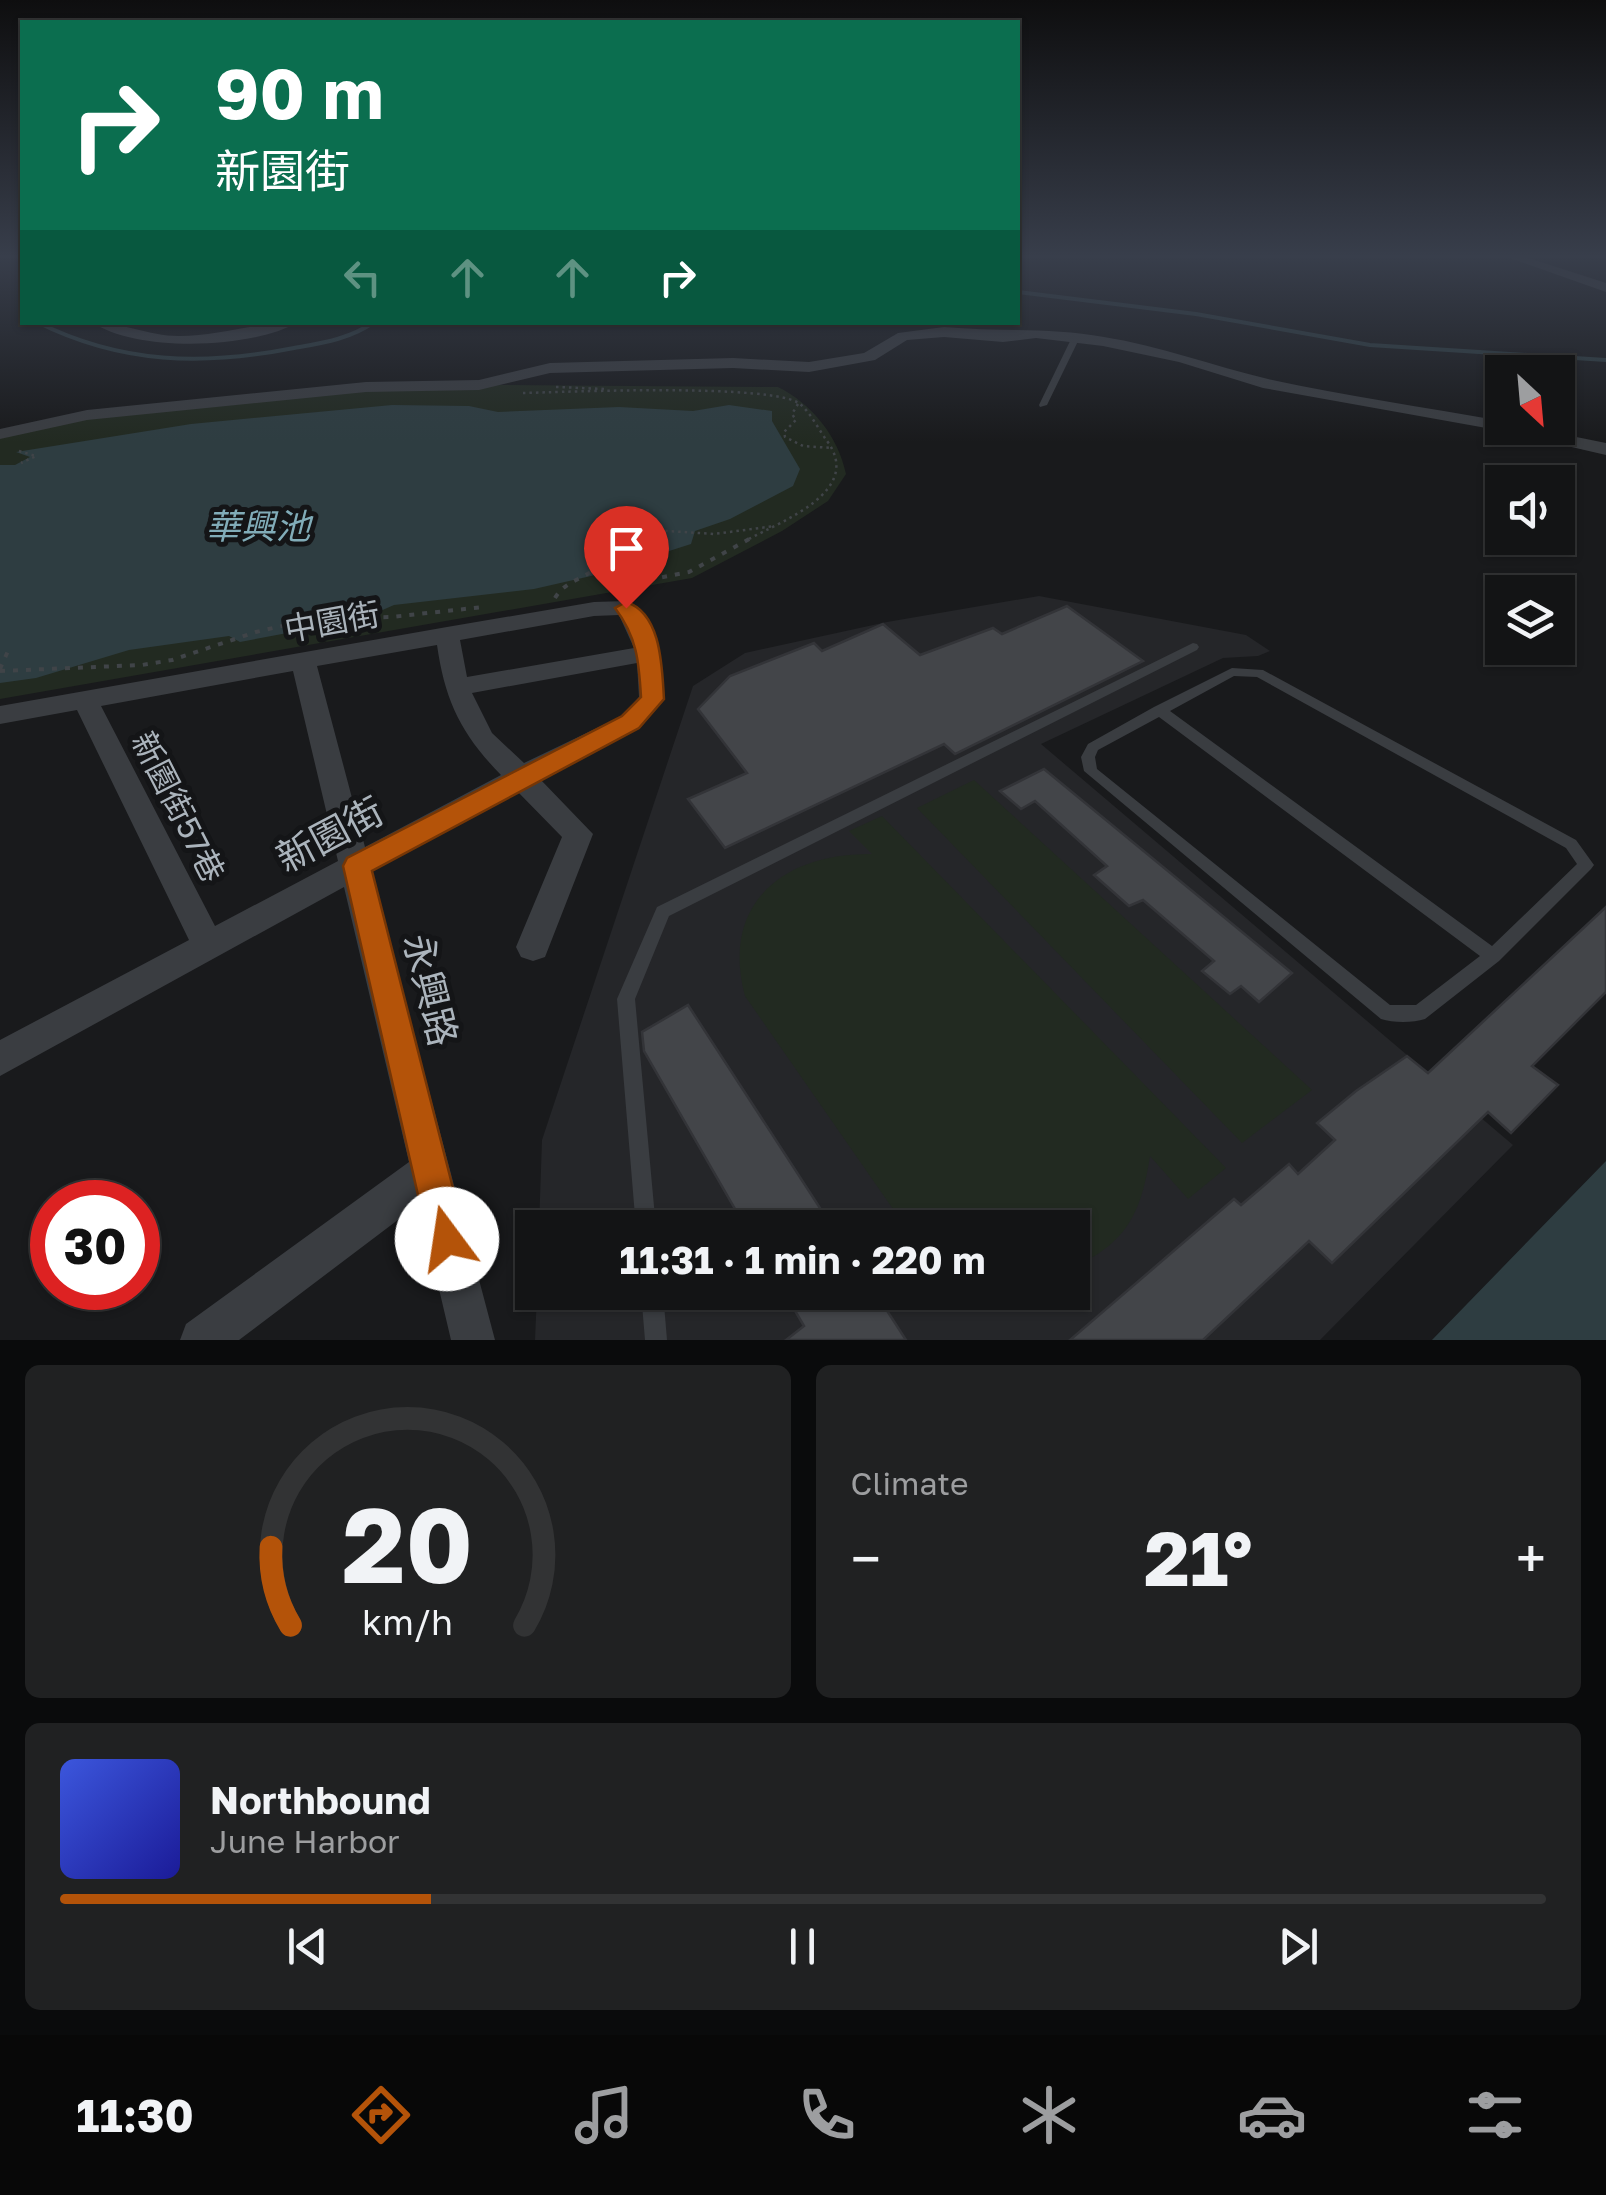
<!DOCTYPE html>
<meta charset="utf-8">
<style>
:root{--surface:#131415;--page:#202122;--text:#f1f3f6;--muted:#9d9ea0;--line:#323334;--accent:#b45309}
body{margin:0;font-family:"Golos Text","Noto Sans TC",sans-serif;background:var(--page);color:var(--text);height:100vh;display:flex;flex-direction:column;font-size:38px;white-space:nowrap}
*{box-sizing:border-box;margin:0}
p{font-size:32px;color:var(--muted)}
.icon{flex:none;width:55px;height:55px;fill:none;stroke:currentColor;stroke-width:2;stroke-linecap:round;stroke-linejoin:round}
.map{position:relative;height:1340px;overflow:hidden}
.sheet{display:flex;flex-direction:column;gap:25px;padding:25px;background:#0a0b0c;flex:1}
.sheet>*{flex:none}
.hud{position:absolute;left:20px;top:20px;width:1000px;height:305px;border-radius:0px;box-shadow:0 2px 8px #0004,0 0 0 2px var(--line);background:#0b6e4f;color:#fff;overflow:hidden}
.needle{width:65px;rotate:154deg}
.controls{position:absolute;left:1485px;top:355px;display:grid;gap:20px}
.controls a{display:grid;place-items:center;width:90px;height:90px;border-radius:0px;background:var(--surface);box-shadow:0 2px 8px #0004,0 0 0 2px var(--line);font-size:50px}
.speed{position:absolute;left:30px;top:1180px;display:flex;gap:20px;font-size:50px;font-weight:700;text-align:center}
.speed>*{display:grid;place-content:center;width:130px;height:130px;border-radius:50%;background:var(--surface);box-shadow:0 2px 8px #0004,0 0 0 2px var(--line);line-height:1}
.speed .limit{border:15px solid #d22;background:#fff;color:#111}
.pin{position:absolute;display:grid;place-items:center;width:85px;height:85px;color:#fff;margin:-102px -42px;border-radius:50% 50% 50% 0;rotate:-45deg;box-shadow:0 0 10px #0007}
.pin .icon{rotate:45deg}
.me{position:absolute;width:110px;margin:-55px;rotate:346deg;stroke-linejoin:round;filter:drop-shadow(0 0 8px #0008)}
.turn{display:flex;align-items:center;gap:35px;height:210px;padding:0 30px;font-size:45px}
.turn .icon{width:130px;height:130px;stroke-width:2.5}
.turn b{display:block;font-size:70px;line-height:85px}
.lanes{display:flex;align-items:center;height:95px;padding:0 30px;background:#0003;justify-content:center;gap:50px;direction:ltr}
.lanes .off{opacity:.35}
.big{font-size:75px;font-weight:700;line-height:1.1}
.sheet .card{flex:1;display:flex;flex-direction:column;justify-content:center;gap:15px;min-width:0;padding:0 35px;border-radius:15px;background:var(--page)}
.sheet .dial{align-items:center;gap:0}
.dial svg{height:260px;overflow:visible;fill:none;stroke:var(--line);stroke-width:7;stroke-linecap:round;text-anchor:middle}
.dial text{fill:var(--text);stroke:none}
.song{display:flex;align-items:center;gap:30px}
.cover{width:120px;height:120px;border-radius:15px;background:linear-gradient(135deg,hsl(230 70% 55%),hsl(240 70% 35%))}
.played{height:10px;border-radius:5px;background:linear-gradient(90deg,var(--accent) 25%,var(--line) 25%)}
.keys{display:flex;justify-content:space-around;direction:ltr}
.heat{display:flex;justify-content:space-between;align-items:center;font-size:55px;direction:ltr}
.sheet .tiles{flex:1;display:grid;gap:25px;grid-template-columns:1fr 1fr}
.card:last-child{grid-column:span 2}
.trip{position:absolute;left:515px;top:1210px;width:575px;height:100px;border-radius:0px;background:var(--surface);box-shadow:0 2px 8px #0004,0 0 0 2px var(--line);font-weight:700;line-height:100px;text-align:center}
.tab-bar{display:flex;height:160px;justify-content:space-around;align-items:center;background:#080808;color:var(--muted)}
.tab-bar .icon{width:70px;height:70px}
.tab-bar .active{color:var(--accent)}
.tab-bar b{font-size:45px;color:var(--text)}
.map>svg:first-child{display:block}
.built{fill:#252629}
.green{fill:#222a21}
.water{fill:#2e3d41}
.lines{fill:none;stroke-linecap:round;stroke-linejoin:round}
.stream{stroke:#2e3d41;stroke-width:4}
.building{fill:#434549;stroke:#333438;stroke-width:2.5}
.path-far1{stroke:#404448;stroke-width:2.5;stroke-dasharray:2.5 4;stroke-linecap:butt}
.path{stroke:#404448;stroke-width:4;stroke-dasharray:5 8;stroke-linecap:butt}
.lane{fill:#3a3d41;fill-rule:evenodd}
.street{fill:#3a3d41;fill-rule:evenodd}
.route{fill:#b45309;stroke:#753606;stroke-width:2.5}
.labels{text-anchor:middle;stroke-width:10;stroke-linejoin:round;paint-order:stroke}
.street-label{font-size:32px;fill:#abb4bc;stroke:#141517}
.water-label{font-size:35px;font-style:italic;fill:#81acb8;stroke:#141517}
.near-street-label{font-size:38px;fill:#abb4bc;stroke:#141517}
</style>
<div class="map">
<svg width="1606" height="1340" viewBox="0 0 1606 1340">
<rect width="100%" height="100%" fill="#191a1c"/>
<path class="built" d="M 1039,596 L 1246,635 L 1270,651 L 1258,656 L 1223,658 L 1041,744 L 1513,1145 L 1320,1340 L 535,1340 L 537,1293 L 1072,1292 L 1072,1228 L 539,1227 L 542,1140 L 693,686 L 745,653 L 887,622 Z"/>
<path class="green" d="M 502,385 L 778,387 C 812,404 838,436 846,474 L 828,501 L 782,531 L 692,578 L 0,699 L 0,437 L 111,414 L 360,389 Z
M 974,780 L 1312,1090 L 1242,1143 L 917,808 Z
M 882,816 L 1226,1168 L 1188,1199 L 1150,1156 C 1141,1214 1127,1242 1073,1268 L 1072,1228 L 909,1228 L 902,1222 L 745,996 C 720,903 784,853 872,854 L 849,831 Z"/>
<path class="water" d="M 392,405 L 469,406 L 498,412 L 619,407 L 693,411 L 729,405 L 772,411 L 772,421 L 800,469 L 793,486 L 730,519 L 695,531 L 691,544 L 591,576 L 534,589 L 394,605 L 362,619 L 240,642 L 229,636 L 129,650 L 36,678 L 0,683 L 0,465 L 15,465 L 30,457 L 16,452 L 191,424 Z
M 1606,1161 L 1606,1340 L 1432,1340 Z"/>
<g class="lines">
<path class="stream" d="M 1018,292 L 1196,314 L 1370,345 L 1606,360
M 37,322 C 121,364 203,366 294,348 C 322,343 350,339 374,322"/>
</g>
<path class="building" d="M 1067,606 L 1143,661 L 955,754 L 944,744 L 725,848 L 688,799 L 747,773 L 698,709 L 730,676 L 814,643 L 822,651 L 883,624 L 920,655 L 993,628 L 1002,634 Z
M 1044,769 L 1292,973 L 1259,1002 L 1241,986 L 1230,994 L 1202,971 L 1214,961 L 1143,900 L 1129,906 L 1094,875 L 1107,866 L 1035,801 L 1021,809 L 1000,791 Z
M 1606,907 L 1606,992 L 1532,1066 L 1558,1085 L 1511,1133 L 1488,1112 L 1332,1263 L 1309,1241 L 1203,1340 L 1070,1340 L 1234,1199 L 1241,1205 L 1289,1164 L 1298,1174 L 1335,1140 L 1317,1123 L 1356,1091 L 1407,1056 L 1428,1073 Z
M 688,1005 L 833,1228 L 746,1228 L 644,1051 L 642,1032 Z
M 784,1292 L 875,1292 L 906,1340 L 786,1340 L 804,1326 Z"/>
<g class="lines">
<path class="path-far1" d="M 556,387 L 606,389
M 523,393 C 567,392 773,383 800,404 C 810,412 819,430 827,441 C 864,491 782,521 749,539
M 798,404 L 792,414 L 796,420 L 784,432 L 785,437 L 803,446 L 832,448
M 19,451 L 36,456 L 21,463
M 621,539 L 652,530 L 714,534 L 775,526"/>
<path class="path" d="M 611,587 L 689,572 L 753,537
M 555,598 C 565,581 582,580 596,568 C 607,557 611,545 625,537
M 0,669 L 8,651
M 0,671 L 142,665 L 172,660 L 256,632 L 312,619 L 391,617 L 483,607"/>
<path class="lane" d="M 1073,335 L 1080,337 L 1047,405 L 1040,407 L 1039,405 Z
M 1193,643 L 1197,644 L 1199,647 L 1197,650 L 669,916 L 635,999 L 656,1228 L 636,1228 L 617,999 L 657,907 Z
M 1232,668 L 1263,670 L 1576,840 L 1594,865 L 1591,869 L 1499,961 L 1425,1019 C 1413,1023 1393,1023 1381,1019 L 1084,771 L 1081,757 L 1088,744 L 1154,707 ZM 1234,676 L 1257,677 L 1566,848 L 1577,864 L 1492,946 L 1170,711 ZM 1159,717 L 1480,956 L 1416,1005 L 1390,1005 L 1097,769 L 1095,757 L 1098,750 Z
M 641,1292 L 663,1292 L 667,1340 L 645,1340 Z"/>
<path class="street" d="M 1501,255 L 1519,255 L 1606,283 L 1606,292 Z
M 92,322 C 122,322 148,336 179,336 C 219,336 258,322 298,322 C 253,349 136,353 92,322 Z
M 944,327 C 998,332 1051,327 1104,337 C 1160,346 1213,366 1268,379 C 1345,396 1424,407 1502,421 L 1502,428 L 1532,428 L 1606,443 L 1606,455 L 1503,431 L 1263,388 L 1179,362 L 1103,346 L 1036,338 L 1003,342 L 944,337 L 907,340 L 875,360 L 809,372 L 733,368 L 550,373 L 479,390 L 366,392 L 87,420 L 0,439 L 0,429 L 87,410 L 366,382 L 479,380 L 550,363 L 733,358 L 809,362 L 864,353 L 898,333 Z
M 626,601 C 659,609 663,672 665,699 L 640,728 L 540,779 L 593,834 L 545,957 L 533,961 L 521,957 L 516,947 L 562,837 L 517,791 L 371,872 L 495,1340 L 451,1340 L 419,1204 L 239,1340 L 180,1340 L 186,1324 L 409,1162 L 344,887 L 0,1076 L 0,1040 L 189,940 L 77,710 L 0,724 L 0,706 L 447,627 L 594,602 ZM 619,615 L 634,648 L 467,677 L 460,640 L 594,616 ZM 437,645 C 445,701 461,734 501,775 L 365,847 L 317,666 ZM 637,663 L 639,697 L 622,716 L 524,763 L 492,733 L 472,693 ZM 293,671 L 338,861 L 215,926 L 101,706 Z"/>
</g>
<linearGradient id="sky" x2="0" y2="1"><stop stop-color="#0e0e0f"/><stop offset="0.58" stop-color="#383e4b"/><stop offset="1" stop-color="#383e4b" stop-opacity="0"/></linearGradient>
<rect width="1606" height="442" fill="url(#sky)"/>
<path class="route" d="M 626,602 C 662,613 662,669 664,699 L 639,728 L 372,871 L 466,1239 L 461,1252 L 447,1258 L 434,1252 L 428,1239 L 343,866 L 347,858 L 622,716 L 641,697 C 639,662 637,637 615,608 Z"/>
<g class="labels">
<g class="street-label">
<text transform="translate(332 622) rotate(-10)" y="11">中園街</text>
<text transform="translate(178 807) rotate(63)" y="11">新園街57巷</text>
</g>
<g class="water-label">
<text x="258" y="539">華興池</text>
</g>
<g class="near-street-label">
<text transform="translate(330 835) rotate(-28)" y="13">新園街</text>
<text transform="translate(430 990) rotate(76)" y="13">永興路</text>
</g>
</g>
</svg>
<div class="controls">
<a><svg class="needle" viewBox="-14 -14 28 28"><path d="M0-13l5 13h-10z" fill="#e53935"/><path d="M0 13l5-13h-10z" fill="#9d9ea0"/></svg></a>
<a><svg class="icon" aria-label="sound" viewBox="0 0 24 24"><path d="M4 9h4l5-4v14l-5-4H4zM17 9q2 3 0 6"/></svg></a>
<a><svg class="icon" aria-label="layers" viewBox="0 0 24 24"><path d="M12 4l9 5-9 5-9-5zM3 14l9 5 9-5"/></svg></a>
</div>
<div class="speed"><div class="limit">30</div></div>
<div class="pin" style="left:626px;top:608px;background:#d93025"><svg class="icon" aria-label="arrive" viewBox="0 0 24 24"><path d="M6 21V4h12l-3 4 3 4H6"/></svg></div>
<svg class="me" style="left:447px;top:1239px" viewBox="-20 -20 40 40"><circle r="19" fill="#fff"/><path d="M0-13L10 11 0 6-10 11z" fill="#b45309"/></svg>
<div class="trip">11:31 · 1 min · 220 m</div>
<div class="hud">
<div class="turn"><svg class="icon" aria-label="right" viewBox="0 0 24 24"><path d="M7 20v-9h11M14 6l5 5-5 5"/></svg><div><b>90 m</b>新園街</div></div>
<div class="lanes"><svg class="icon off" aria-label="left" viewBox="0 0 24 24"><path d="M17 20v-9H6M10 6l-5 5 5 5"/></svg><svg class="icon off" aria-label="ahead" viewBox="0 0 24 24"><path d="M12 20V5M6 11l6-6 6 6"/></svg><svg class="icon off" aria-label="ahead" viewBox="0 0 24 24"><path d="M12 20V5M6 11l6-6 6 6"/></svg><svg class="icon" aria-label="right" viewBox="0 0 24 24"><path d="M7 20v-9h11M14 6l5 5-5 5"/></svg></div>
</div>
</div>
<section class="sheet">
<div class="tiles">
<div class="card dial"><svg viewBox="0 0 100 80">
<path d="M14 69A42 42 0 1 1 86 69"/>
<path d="M14 69A42 42 0 0 1 8 45" stroke="#b45309"/>
<text x="50" y="56" font-size="32" font-weight="700">20</text>
<text x="50" y="72" font-size="11">km/h</text>
</svg></div>
<div class="card"><p>Climate</p>
<div class="heat"><a>−</a><b class="big">21°</b><a>+</a></div>
</div>
<div class="card">
<div class="song"><i class="cover"></i><div><b>Northbound</b><p>June Harbor</p></div></div>
<div class="played"></div>
<div class="keys"><svg class="icon" aria-label="previous" viewBox="0 0 24 24"><path d="M18 5L8 12l10 7zM5 5v14"/></svg><svg class="icon" aria-label="pause" viewBox="0 0 24 24"><path d="M8 5v14M16 5v14"/></svg><svg class="icon" aria-label="next" viewBox="0 0 24 24"><path d="M6 5l10 7-10 7zM19 5v14"/></svg></div>
</div>
</div>
</section>
<nav class="tab-bar">
<b>11:30</b>
<svg class="icon active" aria-label="directions" viewBox="0 0 24 24"><path d="M12 3l9 9-9 9-9-9zM9 14v-3h6M13 9l2 2-2 2"/></svg>
<svg class="icon" aria-label="music" viewBox="0 0 24 24"><path d="M9 18V5l10-2v13"/><circle cx="6" cy="18" r="3"/><circle cx="16" cy="16" r="3"/></svg>
<svg class="icon" aria-label="phone" viewBox="0 0 24 24"><path d="M5 4h4l2 5-3 2q2 4 5 5l2-3 5 2v4C11 20 4 13 5 4z"/></svg>
<svg class="icon" aria-label="climate" viewBox="0 0 24 24"><path d="M12 3v18M4 7l16 10M4 17L20 7"/></svg>
<svg class="icon" aria-label="car" viewBox="0 0 24 24"><path d="M5 17H2v-5l4-1 3-4h7l3 4 3 1v5h-3M9 17h6M6 11h13"/><circle cx="7" cy="17" r="2"/><circle cx="17" cy="17" r="2"/></svg>
<svg class="icon" aria-label="filters" viewBox="0 0 24 24"><path d="M4 7h16M4 17h16"/><circle cx="9" cy="7" r="2"/><circle cx="15" cy="17" r="2"/></svg>
</nav>
